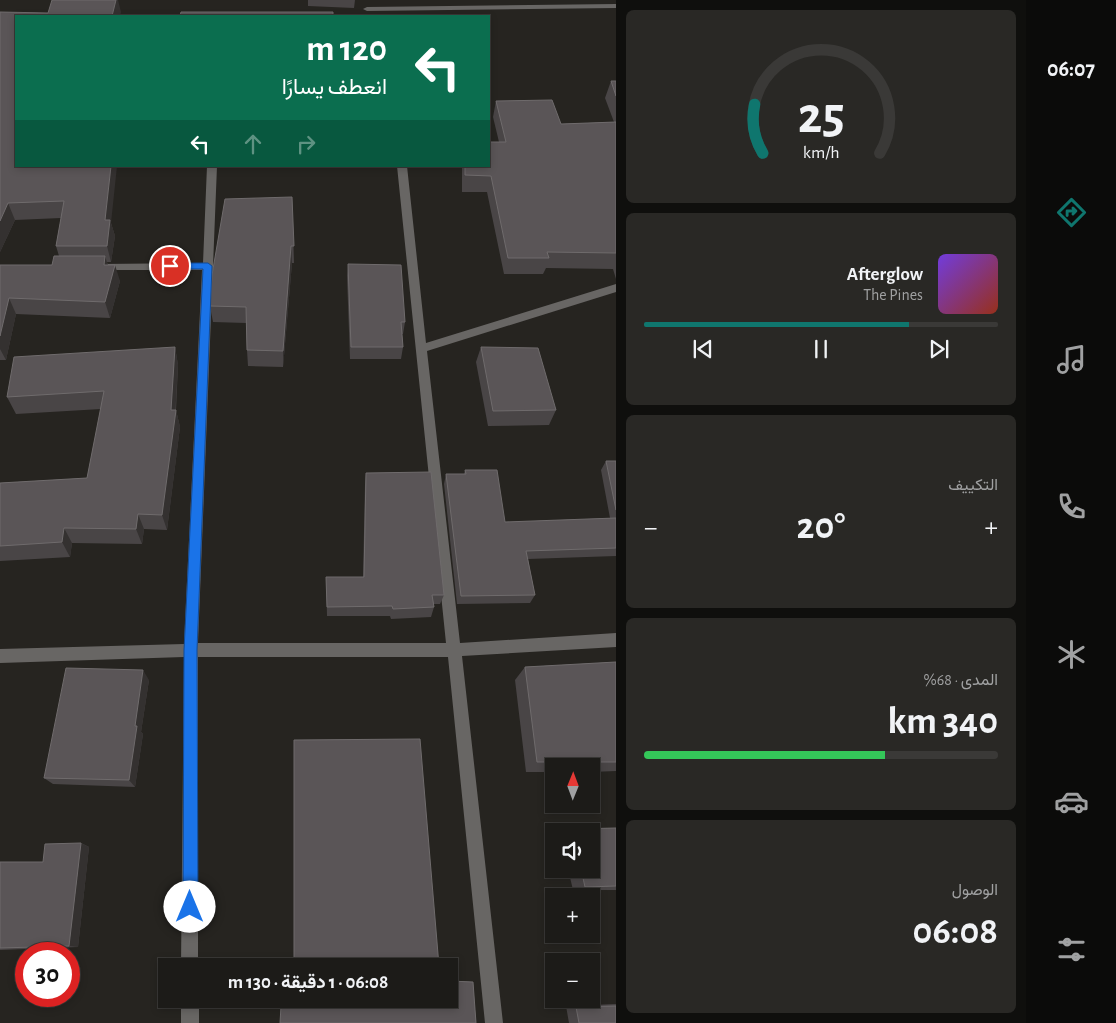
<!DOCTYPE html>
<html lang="ar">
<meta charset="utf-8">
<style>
:root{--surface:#1c1b18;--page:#292825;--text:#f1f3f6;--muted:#a0a1a2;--line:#3a3937;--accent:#0f766e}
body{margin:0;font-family:"Alegreya Sans",Vazirmatn,sans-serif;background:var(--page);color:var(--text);direction:rtl;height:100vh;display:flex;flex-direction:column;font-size:19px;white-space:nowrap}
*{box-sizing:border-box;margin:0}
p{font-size:16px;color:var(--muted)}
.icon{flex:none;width:28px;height:28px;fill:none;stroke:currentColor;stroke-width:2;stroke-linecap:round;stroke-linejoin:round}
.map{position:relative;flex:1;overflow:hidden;direction:ltr}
.panel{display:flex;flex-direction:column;gap:10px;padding:10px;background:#0f0f0d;width:410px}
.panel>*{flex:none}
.hud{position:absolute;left:15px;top:15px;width:475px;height:152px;border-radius:0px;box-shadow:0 2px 8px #0003,0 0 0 1px var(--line);direction:rtl;background:#0b6e4f;color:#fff;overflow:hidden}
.needle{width:32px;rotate:1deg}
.tools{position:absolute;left:545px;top:758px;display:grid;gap:10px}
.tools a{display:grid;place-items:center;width:55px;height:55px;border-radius:0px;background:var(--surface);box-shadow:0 2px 8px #0003,0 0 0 1px var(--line);font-size:25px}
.speed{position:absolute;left:15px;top:942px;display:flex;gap:10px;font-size:25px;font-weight:700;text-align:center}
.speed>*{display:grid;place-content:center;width:65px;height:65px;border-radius:50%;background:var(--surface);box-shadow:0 2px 8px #0003,0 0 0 1px var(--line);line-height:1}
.speed .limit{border:8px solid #d22;background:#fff;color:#111}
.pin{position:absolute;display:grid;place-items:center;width:42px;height:42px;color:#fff;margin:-21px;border:2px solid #fff;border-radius:50%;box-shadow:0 1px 5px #0007}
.me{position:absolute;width:55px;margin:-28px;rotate:0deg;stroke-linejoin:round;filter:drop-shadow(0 0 4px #0008)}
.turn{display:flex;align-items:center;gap:18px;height:105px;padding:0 20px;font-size:22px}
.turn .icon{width:65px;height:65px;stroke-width:2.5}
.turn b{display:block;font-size:35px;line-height:42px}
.lanes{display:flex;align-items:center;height:48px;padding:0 20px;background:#0003;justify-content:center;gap:25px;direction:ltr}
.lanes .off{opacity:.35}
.big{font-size:38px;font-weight:700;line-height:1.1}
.panel .tile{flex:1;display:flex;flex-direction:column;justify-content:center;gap:8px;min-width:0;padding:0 18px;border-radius:8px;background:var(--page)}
.panel .dial{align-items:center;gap:0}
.dial svg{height:130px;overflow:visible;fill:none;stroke:var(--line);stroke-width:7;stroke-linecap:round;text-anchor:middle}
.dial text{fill:var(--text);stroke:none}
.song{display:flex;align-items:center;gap:15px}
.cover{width:60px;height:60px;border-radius:8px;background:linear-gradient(135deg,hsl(260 70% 55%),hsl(10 70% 35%))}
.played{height:5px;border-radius:2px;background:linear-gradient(90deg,var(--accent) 75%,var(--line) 75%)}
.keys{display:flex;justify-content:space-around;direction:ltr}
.heat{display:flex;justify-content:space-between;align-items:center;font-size:28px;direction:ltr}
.charge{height:8px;border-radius:4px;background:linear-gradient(90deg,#34c759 68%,var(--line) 0)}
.trip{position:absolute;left:158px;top:958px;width:300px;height:50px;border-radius:0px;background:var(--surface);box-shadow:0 2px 8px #0003,0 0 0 1px var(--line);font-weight:700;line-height:50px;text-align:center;direction:rtl}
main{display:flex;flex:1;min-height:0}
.dock{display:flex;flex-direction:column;width:90px;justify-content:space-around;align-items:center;background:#0b0b0a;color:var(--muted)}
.dock .icon{width:35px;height:35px}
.dock .active{color:var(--accent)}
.dock b{font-size:22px;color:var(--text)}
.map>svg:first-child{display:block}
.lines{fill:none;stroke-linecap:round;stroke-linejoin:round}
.minor{fill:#686664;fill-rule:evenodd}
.wall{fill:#494546}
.shaded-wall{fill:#343130}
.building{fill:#5a5557;stroke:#6f6b6c}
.route{fill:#1a73e8;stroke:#114b97}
</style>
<main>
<nav class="dock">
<b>06:07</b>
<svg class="icon active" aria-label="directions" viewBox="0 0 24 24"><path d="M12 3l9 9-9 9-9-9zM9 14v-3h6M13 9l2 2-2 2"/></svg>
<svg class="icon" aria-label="music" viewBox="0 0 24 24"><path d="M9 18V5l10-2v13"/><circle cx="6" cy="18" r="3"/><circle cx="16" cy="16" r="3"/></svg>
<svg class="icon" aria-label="phone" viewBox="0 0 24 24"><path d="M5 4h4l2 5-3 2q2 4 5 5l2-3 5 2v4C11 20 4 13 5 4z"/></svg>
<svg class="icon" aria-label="climate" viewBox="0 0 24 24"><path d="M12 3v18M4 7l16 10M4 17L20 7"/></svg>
<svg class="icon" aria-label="car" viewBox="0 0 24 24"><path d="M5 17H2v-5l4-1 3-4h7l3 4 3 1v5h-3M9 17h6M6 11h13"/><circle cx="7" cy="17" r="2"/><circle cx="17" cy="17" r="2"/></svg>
<svg class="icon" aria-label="filters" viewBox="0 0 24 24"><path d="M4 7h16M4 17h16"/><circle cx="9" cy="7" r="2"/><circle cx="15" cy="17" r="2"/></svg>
</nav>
<section class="panel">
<div class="tile dial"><svg viewBox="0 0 100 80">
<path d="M14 69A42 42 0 1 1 86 69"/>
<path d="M14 69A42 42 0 0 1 9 39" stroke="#0f766e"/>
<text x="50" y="56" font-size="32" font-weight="700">25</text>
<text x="50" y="72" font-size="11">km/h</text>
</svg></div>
<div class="tile">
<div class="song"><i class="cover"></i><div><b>Afterglow</b><p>The Pines</p></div></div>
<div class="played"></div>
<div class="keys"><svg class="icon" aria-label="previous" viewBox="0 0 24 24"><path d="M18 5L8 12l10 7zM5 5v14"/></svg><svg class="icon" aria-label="pause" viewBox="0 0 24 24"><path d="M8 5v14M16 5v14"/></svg><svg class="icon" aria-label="next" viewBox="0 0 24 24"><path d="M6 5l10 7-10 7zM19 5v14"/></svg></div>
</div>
<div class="tile"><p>التكييف</p>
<div class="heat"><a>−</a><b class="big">20°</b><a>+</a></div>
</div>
<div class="tile"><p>المدى · 68%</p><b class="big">340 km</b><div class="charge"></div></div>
<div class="tile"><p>الوصول</p><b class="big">06:08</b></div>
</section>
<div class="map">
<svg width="616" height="1023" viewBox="0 0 616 1023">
<rect width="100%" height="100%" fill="#262420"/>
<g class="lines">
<path class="minor" d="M 616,4 L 616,8 L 367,11 L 363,9 L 367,7 Z
M 207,166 L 217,166 L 198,643 L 446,643 L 397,166 L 407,166 L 426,343 L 616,284 L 616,292 L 427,351 L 460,643 L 616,633 L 616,647 L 462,656 L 503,1023 L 485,1023 L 448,657 L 198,657 L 198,966 L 181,966 L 184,657 L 0,663 L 0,649 L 184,644 L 202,270 L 100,270 L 95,267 L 100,264 L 203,263 Z
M 181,999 L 199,999 L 199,1023 L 181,1023 Z"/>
</g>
<path class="wall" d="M 308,0 L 355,0 L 354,8 L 308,6 Z
M 0,12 L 48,13 L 121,12 L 16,16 L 111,223 L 115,236 L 111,262 L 107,262 L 108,265 L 120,281 L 110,318 L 16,314 L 6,360 L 0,360 L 0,265 L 52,265 L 59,256 L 56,246 L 61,218 L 15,220 L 0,252 Z
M 611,81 L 616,81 L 616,279 L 613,269 L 546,268 L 543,274 L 504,274 L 487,192 L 462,192 L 462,166 L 489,166 L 499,142 L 493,117 L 496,101 L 561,124 L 614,122 L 605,98 Z
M 292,197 L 294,263 L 292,263 L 283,367 L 248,366 L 247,350 L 246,323 L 213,322 L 210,306 Z
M 348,264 L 405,322 L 403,334 L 402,334 L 403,347 L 401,359 L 350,359 L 347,276 Z
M 175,347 L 178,365 L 176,410 L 180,427 L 167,530 L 144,529 L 142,544 L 72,543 L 70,557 L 0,561 L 0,483 L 87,478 L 101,409 L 16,414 L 7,397 Z
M 481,347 L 556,410 L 549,425 L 488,426 L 476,362 Z
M 606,461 L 616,461 L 616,556 L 528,559 L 535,595 L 530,603 L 457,604 L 444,484 L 446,474 L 464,474 L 465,470 L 505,522 L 610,518 L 601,470 Z
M 366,473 L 444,595 L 440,604 L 434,604 L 434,607 L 431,617 L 391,619 L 390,616 L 327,616 L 326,577 L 363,577 L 365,484 Z
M 616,662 L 616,771 L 591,772 L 591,766 L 554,766 L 554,772 L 526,772 L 515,680 L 525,667 Z
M 149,680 L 141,732 L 143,734 L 135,787 L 53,784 L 44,778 Z
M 616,828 L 616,890 L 573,890 L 568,869 L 591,869 L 591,831 L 569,831 L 573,829 Z
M 81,843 L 89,847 L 78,947 L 0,950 L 0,862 L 43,862 Z
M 449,981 L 473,982 L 476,1023 L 281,1006 L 282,1004 L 294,1004 L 449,999 Z
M 616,1004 L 616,1023 L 569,1023 L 566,1006 Z"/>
<path class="shaded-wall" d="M 116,0 L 118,0 L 121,12 L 120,16 L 112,16 Z
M 111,166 L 117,166 L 111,223 L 115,236 L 111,262 L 107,246 L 105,220 Z
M 8,203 L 15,220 L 0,252 L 0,221 Z
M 291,246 L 292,263 L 283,367 L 283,351 Z
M 105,256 L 110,272 L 104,265 Z
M 115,265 L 120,281 L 110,318 L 105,302 Z
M 9,298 L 16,314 L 6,360 L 0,349 L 0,336 Z
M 175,347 L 178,365 L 175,418 L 176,410 L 180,427 L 167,530 L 162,515 L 171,410 Z
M 138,514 L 144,529 L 142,544 L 136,529 Z
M 64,528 L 72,543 L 70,557 L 62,542 Z
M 143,670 L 149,680 L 141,732 L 143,734 L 135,787 L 129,780 L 135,726 Z
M 81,843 L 89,847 L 78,947 L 69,946 Z"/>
<path class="building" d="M 52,0 L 116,0 L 112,16 L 16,16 L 16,166 L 111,166 L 105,220 L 110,220 L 107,246 L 56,246 L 64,201 L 8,203 L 0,221 L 0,12 L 48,13 Z
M 181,12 L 333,12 L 333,16 L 180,16 Z
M 611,81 L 616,81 L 616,96 Z
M 552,100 L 561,124 L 616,122 L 616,253 L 547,252 L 549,258 L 508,258 L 491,176 L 465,175 L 465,166 L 489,166 L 489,142 L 506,142 L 496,101 Z
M 292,197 L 294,246 L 291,246 L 283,351 L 247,350 L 246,307 L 210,306 L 212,275 L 225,199 Z
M 54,256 L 105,256 L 104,265 L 115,265 L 105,302 L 9,298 L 0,336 L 0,265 L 52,265 Z
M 348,264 L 401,265 L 405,322 L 401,322 L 403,347 L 351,347 Z
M 175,347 L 171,410 L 176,410 L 162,515 L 138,514 L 136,529 L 64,528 L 62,542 L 0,546 L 0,483 L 87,478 L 104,391 L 7,397 L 14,357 Z
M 481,347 L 538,348 L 556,410 L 493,411 Z
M 606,461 L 616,461 L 616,510 Z
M 465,470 L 497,470 L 505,522 L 616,518 L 616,548 L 526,551 L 535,595 L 461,596 L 446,474 L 466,474 Z
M 431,472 L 444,595 L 432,595 L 434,607 L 393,609 L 392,606 L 327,607 L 326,577 L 364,577 L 366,473 Z
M 616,662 L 616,762 L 537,762 L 525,667 Z
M 66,668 L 143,670 L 135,726 L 137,726 L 129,780 L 44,778 Z
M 420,739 L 439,966 L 294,966 L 294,740 Z
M 616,828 L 616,886 L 585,887 L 581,869 L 591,869 L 591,831 L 573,831 L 573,829 Z
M 81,843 L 69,946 L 0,948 L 0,862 L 43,862 L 45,844 Z
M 449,981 L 473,982 L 476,1023 L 280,1023 L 281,1006 L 294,1006 L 294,999 L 449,999 Z
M 616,1006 L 616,1023 L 579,1023 L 576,1007 Z"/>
<path class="route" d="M 170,263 L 208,263 L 212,266 L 197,650 L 198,907 L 195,912 L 190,914 L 185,912 L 183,907 L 184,650 L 203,269 L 167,269 L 165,266 Z"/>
</svg>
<div class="tools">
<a><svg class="needle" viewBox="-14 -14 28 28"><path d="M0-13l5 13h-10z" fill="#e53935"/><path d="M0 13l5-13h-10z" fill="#a0a1a2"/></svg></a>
<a><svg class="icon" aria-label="sound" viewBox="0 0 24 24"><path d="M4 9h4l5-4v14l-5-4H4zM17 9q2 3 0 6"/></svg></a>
<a>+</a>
<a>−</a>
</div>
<div class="speed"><div class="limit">30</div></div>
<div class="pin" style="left:170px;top:266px;background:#d93025"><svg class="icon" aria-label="arrive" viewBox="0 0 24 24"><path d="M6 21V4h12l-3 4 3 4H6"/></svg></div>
<svg class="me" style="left:190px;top:907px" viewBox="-20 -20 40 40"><circle r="19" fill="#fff"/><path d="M0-13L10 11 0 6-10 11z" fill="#1a73e8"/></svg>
<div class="trip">06:08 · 1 دقيقة · 130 m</div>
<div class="hud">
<div class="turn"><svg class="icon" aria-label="left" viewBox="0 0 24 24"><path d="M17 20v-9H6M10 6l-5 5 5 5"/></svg><div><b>120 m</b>انعطف يسارًا</div></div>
<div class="lanes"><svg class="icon" aria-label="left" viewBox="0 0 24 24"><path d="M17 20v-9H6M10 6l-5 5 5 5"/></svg><svg class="icon off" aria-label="ahead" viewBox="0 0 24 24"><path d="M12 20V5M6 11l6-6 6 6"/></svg><svg class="icon off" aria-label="right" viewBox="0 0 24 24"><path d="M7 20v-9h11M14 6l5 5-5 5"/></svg></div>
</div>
</div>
</main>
